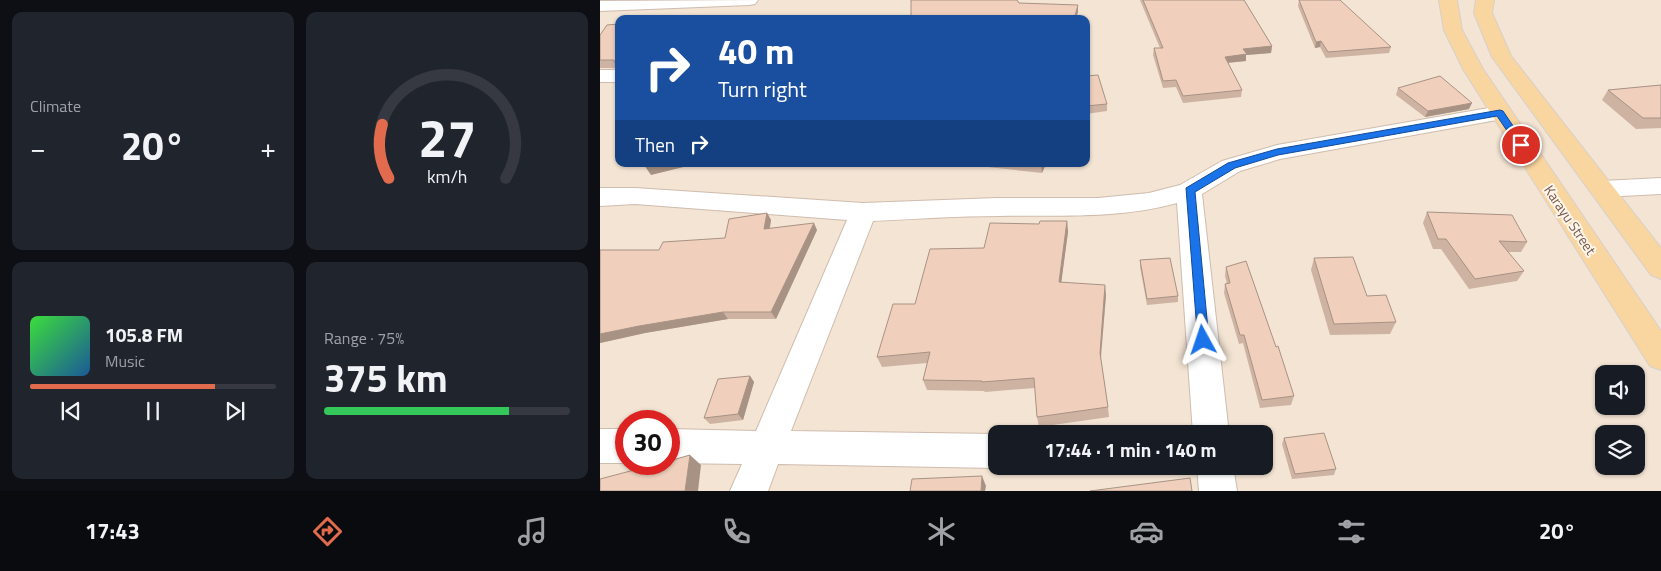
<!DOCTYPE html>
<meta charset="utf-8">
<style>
:root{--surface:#171b24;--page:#20242c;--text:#f1f3f6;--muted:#9ea1a6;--line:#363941;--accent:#e36b4d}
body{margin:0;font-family:"Titillium Web",sans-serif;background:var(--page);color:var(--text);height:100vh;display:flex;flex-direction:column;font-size:19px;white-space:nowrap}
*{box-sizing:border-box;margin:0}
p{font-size:16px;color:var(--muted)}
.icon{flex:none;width:28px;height:28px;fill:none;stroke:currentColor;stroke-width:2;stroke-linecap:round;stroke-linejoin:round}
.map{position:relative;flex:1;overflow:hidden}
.sheet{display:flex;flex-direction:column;gap:12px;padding:12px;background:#0d0f14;width:600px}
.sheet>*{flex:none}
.guide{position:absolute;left:15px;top:15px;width:475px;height:152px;border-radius:10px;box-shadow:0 1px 4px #0004;background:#1a4fa0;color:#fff;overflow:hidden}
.fabs{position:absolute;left:995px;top:365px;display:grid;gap:10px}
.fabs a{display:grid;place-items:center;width:50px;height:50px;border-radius:10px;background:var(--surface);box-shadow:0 1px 4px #0004;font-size:25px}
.speed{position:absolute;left:15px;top:410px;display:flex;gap:10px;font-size:25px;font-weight:700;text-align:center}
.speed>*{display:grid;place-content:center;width:65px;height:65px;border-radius:50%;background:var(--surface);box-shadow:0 1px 4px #0004;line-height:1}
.speed .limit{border:8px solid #d22;background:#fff;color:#111}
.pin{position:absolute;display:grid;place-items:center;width:42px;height:42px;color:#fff;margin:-21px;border:2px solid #fff;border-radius:50%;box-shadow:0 1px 5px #0007}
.me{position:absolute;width:55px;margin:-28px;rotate:355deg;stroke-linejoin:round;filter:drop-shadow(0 0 4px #0008)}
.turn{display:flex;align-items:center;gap:18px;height:105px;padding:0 20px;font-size:22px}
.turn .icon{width:65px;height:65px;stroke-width:2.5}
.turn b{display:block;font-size:35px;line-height:42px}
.then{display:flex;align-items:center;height:48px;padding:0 20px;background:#0003;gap:10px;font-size:19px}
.big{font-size:38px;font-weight:700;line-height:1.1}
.sheet .card{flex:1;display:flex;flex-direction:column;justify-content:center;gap:8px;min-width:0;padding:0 18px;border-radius:10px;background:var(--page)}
.sheet .dial{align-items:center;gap:0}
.dial svg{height:130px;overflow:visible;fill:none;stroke:var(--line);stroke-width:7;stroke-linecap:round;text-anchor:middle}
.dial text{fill:var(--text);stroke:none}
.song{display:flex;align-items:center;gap:15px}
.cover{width:60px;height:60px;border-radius:8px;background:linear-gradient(135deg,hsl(120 70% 55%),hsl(210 70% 35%))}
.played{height:5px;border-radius:2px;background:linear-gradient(90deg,var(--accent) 75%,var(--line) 75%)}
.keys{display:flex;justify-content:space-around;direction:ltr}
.heat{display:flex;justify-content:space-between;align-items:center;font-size:28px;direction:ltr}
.charge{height:8px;border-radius:4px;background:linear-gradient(90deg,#34c759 75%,var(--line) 0)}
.sheet .tiles{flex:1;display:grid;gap:12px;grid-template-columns:repeat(2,1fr)}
.trip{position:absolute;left:388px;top:425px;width:285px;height:50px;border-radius:10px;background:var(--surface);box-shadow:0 1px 4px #0004;font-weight:700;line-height:50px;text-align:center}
.menu{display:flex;height:80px;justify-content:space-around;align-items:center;background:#090b0e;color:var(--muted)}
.menu .icon{width:35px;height:35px}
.menu .current{color:var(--accent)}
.menu b{font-size:22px;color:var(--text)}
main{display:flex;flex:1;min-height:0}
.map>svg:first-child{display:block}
.residential{fill:#f3e4d3;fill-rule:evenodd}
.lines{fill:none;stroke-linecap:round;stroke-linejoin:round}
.minor-casing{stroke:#cfbcae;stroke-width:2}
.major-casing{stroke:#d8d0cd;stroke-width:2}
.minor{fill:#fff;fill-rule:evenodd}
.major{fill:#f9d59f;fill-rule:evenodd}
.wall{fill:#ceb3a3}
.shaded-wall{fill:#a89284}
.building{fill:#f0d0bd;stroke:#a89284}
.route{fill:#1a73e8;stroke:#114b97}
.labels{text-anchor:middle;stroke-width:4;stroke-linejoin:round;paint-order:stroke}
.street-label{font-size:14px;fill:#74584b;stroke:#fff6eb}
</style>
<main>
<section class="sheet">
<div class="tiles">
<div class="card"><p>Climate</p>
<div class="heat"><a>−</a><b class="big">20°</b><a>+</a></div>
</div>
<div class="card dial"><svg viewBox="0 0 100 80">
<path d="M14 69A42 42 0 1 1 86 69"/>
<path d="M14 69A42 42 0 0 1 10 36" stroke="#e36b4d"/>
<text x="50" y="56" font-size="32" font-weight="700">27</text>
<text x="50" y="72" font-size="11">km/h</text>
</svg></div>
<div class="card">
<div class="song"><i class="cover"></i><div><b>105.8 FM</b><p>Music</p></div></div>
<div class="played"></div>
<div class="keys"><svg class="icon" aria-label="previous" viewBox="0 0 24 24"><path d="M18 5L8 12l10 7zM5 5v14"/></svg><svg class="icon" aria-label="pause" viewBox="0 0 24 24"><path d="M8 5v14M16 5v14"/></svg><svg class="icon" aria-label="next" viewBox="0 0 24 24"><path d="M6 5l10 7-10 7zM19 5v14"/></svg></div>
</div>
<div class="card"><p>Range · 75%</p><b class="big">375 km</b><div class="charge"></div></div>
</div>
</section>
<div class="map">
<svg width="1061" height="491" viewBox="0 0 1061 491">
<rect width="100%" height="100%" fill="#fcf2e5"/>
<path class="residential" d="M 0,0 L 1061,0 L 1061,491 L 0,491 ZM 19,19 L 486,19 L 486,164 L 19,164 ZM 1004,374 L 1036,374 L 1036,406 L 1004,406 ZM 26,421 L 69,421 L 69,464 L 26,464 ZM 396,434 L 664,434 L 664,466 L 396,466 ZM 1004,434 L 1036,434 L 1036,466 L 1004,466 Z"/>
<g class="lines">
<g class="minor-casing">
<path id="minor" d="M 158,0 L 155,4 L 149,5 L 0,11 L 0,1 Z
M 0,70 L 19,70 L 19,82 L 0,82 Z
M 900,106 L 908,108 L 911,113 L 908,118 L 680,159 L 640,171 L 602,194 L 629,434 L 593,434 L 577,203 C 519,219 459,215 399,216 C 357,216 315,219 273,221 L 191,431 L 396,434 L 396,466 L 400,466 L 396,468 L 178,464 L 168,491 L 130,491 L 142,464 L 69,463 L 69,429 L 156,431 L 247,220 L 35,204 L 0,206 L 0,188 L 35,188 L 263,203 L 397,198 L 498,198 L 549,193 L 580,185 L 622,161 L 677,145 Z
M 1061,178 L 1061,194 L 1002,197 L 993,195 L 989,189 L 993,183 L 1002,181 Z
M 0,429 L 26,429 L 26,463 L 0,463 Z
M 597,466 L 633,466 L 637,491 L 599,491 Z"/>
</g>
<g class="major-casing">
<path id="major" d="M 839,0 L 857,0 L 862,30 L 883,69 L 1061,331 L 1061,370 L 1050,366 L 863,69 L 844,30 Z
M 876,0 L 894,0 L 892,13 L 911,56 L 1061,248 L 1061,279 L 1051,275 L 892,57 L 874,13 Z"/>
</g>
<use href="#minor" class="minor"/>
<use href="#major" class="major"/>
</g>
<path class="wall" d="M 540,0 L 644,0 L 672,46 L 671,53 L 646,55 L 646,61 L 628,63 L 642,90 L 641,97 L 583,103 L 576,87 L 563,88 L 553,55 L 554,48 L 560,48 Z
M 699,0 L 791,47 L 789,53 L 726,58 L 720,47 L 715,48 L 698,6 Z
M 0,35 L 18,68 L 0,68 Z
M 486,76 L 507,104 L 507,111 L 486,114 Z
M 1061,85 L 1061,128 L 1036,129 L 1002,100 L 1008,90 Z
M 798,88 L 869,109 L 825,117 L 796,95 Z
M 360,164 L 446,164 L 442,173 Z
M 827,212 L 927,242 L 921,252 L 908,252 L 924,271 L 917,281 L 869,289 L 841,249 L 833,249 L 823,223 Z
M 167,213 L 171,220 L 170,228 L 217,230 L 176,319 L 128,319 L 45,333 L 0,343 L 0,250 L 59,250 L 125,238 Z
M 467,221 L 468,232 L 461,282 L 506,295 L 501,359 L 508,407 L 509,417 L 439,427 L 437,417 L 435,388 L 385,392 L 384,391 L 327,390 L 323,380 L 327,363 L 282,367 L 277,357 L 384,248 L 439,224 Z
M 714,258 L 767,296 L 796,322 L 790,334 L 730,335 L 711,270 Z
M 540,260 L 578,296 L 578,302 L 547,305 L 540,267 Z
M 626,267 L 676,347 L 694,396 L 691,405 L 660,408 L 643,343 L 639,344 L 624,293 L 625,284 L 627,284 L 625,276 Z
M 150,376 L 154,382 L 143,420 L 110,424 L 104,418 Z
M 684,438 L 736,469 L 734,475 L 692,479 L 682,444 Z"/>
<path class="shaded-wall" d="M 478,5 L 478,12 L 476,19 L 474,19 Z
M 721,41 L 720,47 L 715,48 L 716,42 Z
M 672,46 L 671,53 L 646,55 L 646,61 L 624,63 L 625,57 L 643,49 Z
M 872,103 L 869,109 L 825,117 L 828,111 Z
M 48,164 L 96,164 L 51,175 L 44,165 Z
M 441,164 L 446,164 L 442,173 Z
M 167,213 L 171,220 L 168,236 L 164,229 Z
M 467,221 L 468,232 L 460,292 L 459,282 Z
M 214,223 L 217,230 L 176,319 L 171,312 Z
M 505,285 L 506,295 L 500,364 L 500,353 Z
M 123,312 L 128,319 L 45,333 L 0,343 L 0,334 L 39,326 Z
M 150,376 L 154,382 L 143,420 L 138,414 Z
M 90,455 L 101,465 L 98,491 L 85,491 Z
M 382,476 L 386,486 L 385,491 L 381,491 Z"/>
<path class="building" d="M 311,0 L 417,0 L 419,3 L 478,5 L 474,19 L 311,19 Z
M 543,0 L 644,0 L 672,46 L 643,49 L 647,54 L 625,57 L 642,90 L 583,96 L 576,80 L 563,81 L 554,48 L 563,48 Z
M 699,0 L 740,0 L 791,47 L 728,52 L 721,41 L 716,42 Z
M 19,24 L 19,64 L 16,65 L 14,60 L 0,60 L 0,35 L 7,25 Z
M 498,75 L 507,104 L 486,106 L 486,76 Z
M 840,76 L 872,103 L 828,111 L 798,88 Z
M 1061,85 L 1061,118 L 1043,118 L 1008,90 Z
M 827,212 L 912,215 L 927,242 L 899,241 L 924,271 L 875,279 L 846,239 L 838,239 Z
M 167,213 L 164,229 L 214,223 L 171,312 L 123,312 L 39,326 L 0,334 L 0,250 L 59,250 L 63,242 L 125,238 L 129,219 Z
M 440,221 L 467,221 L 459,282 L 505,285 L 500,353 L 508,407 L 437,417 L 434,378 L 382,382 L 382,381 L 323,380 L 330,352 L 277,357 L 293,304 L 315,304 L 330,249 L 384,248 L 390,223 L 439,224 Z
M 753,257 L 767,296 L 786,295 L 796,322 L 734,324 L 714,258 Z
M 570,258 L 578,296 L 547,299 L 540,260 Z
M 646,261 L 676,347 L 678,346 L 694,396 L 662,400 L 644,335 L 640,335 L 625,284 L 630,283 L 626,267 Z
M 150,376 L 138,414 L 104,418 L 118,379 Z
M 724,433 L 736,469 L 695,474 L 684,438 Z
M 90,455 L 85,491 L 0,491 L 0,479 L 57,464 L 69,464 L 69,461 Z
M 382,476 L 381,491 L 310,491 L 312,479 Z
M 590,478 L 592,491 L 490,491 Z"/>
<path class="route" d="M 900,110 L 903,111 L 926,145 L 924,147 L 918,147 L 897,116 L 678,155 L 635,168 L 595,192 L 609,340 L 603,346 L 598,344 L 586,188 L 628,163 L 677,149 Z"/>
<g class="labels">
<g class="street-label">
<text transform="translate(970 220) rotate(56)" y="5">Karayu Street</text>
</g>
</g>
</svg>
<div class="fabs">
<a><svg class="icon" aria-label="sound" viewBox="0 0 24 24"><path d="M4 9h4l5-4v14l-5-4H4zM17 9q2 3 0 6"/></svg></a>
<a><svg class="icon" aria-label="layers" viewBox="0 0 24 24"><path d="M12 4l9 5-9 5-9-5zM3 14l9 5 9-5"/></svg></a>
</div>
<div class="speed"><div class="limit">30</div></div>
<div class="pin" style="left:921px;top:145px;background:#d93025"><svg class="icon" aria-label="arrive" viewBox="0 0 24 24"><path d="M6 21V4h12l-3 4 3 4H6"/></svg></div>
<svg class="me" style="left:603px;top:340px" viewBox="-20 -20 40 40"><path d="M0-17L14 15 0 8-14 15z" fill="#1a73e8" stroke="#fff" stroke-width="4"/></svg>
<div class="trip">17:44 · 1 min · 140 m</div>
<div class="guide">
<div class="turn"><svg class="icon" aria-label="right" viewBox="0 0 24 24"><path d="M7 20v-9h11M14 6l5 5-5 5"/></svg><div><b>40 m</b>Turn right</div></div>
<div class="then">Then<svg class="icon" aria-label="right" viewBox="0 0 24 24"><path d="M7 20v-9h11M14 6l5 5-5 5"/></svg></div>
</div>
</div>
</main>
<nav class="menu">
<b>17:43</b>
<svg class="icon current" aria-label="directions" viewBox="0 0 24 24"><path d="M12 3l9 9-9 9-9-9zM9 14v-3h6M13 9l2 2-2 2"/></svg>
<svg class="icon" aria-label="music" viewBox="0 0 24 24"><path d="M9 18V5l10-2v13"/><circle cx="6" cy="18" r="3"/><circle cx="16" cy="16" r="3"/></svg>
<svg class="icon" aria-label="phone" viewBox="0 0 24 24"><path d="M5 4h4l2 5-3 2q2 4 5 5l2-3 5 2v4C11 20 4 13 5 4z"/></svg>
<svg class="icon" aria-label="climate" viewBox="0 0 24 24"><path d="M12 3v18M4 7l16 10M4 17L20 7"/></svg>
<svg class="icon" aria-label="car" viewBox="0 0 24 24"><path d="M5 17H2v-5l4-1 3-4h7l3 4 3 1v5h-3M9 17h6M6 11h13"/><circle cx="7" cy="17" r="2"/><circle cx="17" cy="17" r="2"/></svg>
<svg class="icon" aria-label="filters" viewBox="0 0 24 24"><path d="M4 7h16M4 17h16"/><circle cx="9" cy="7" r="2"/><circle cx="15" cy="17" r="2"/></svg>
<b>20°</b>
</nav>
